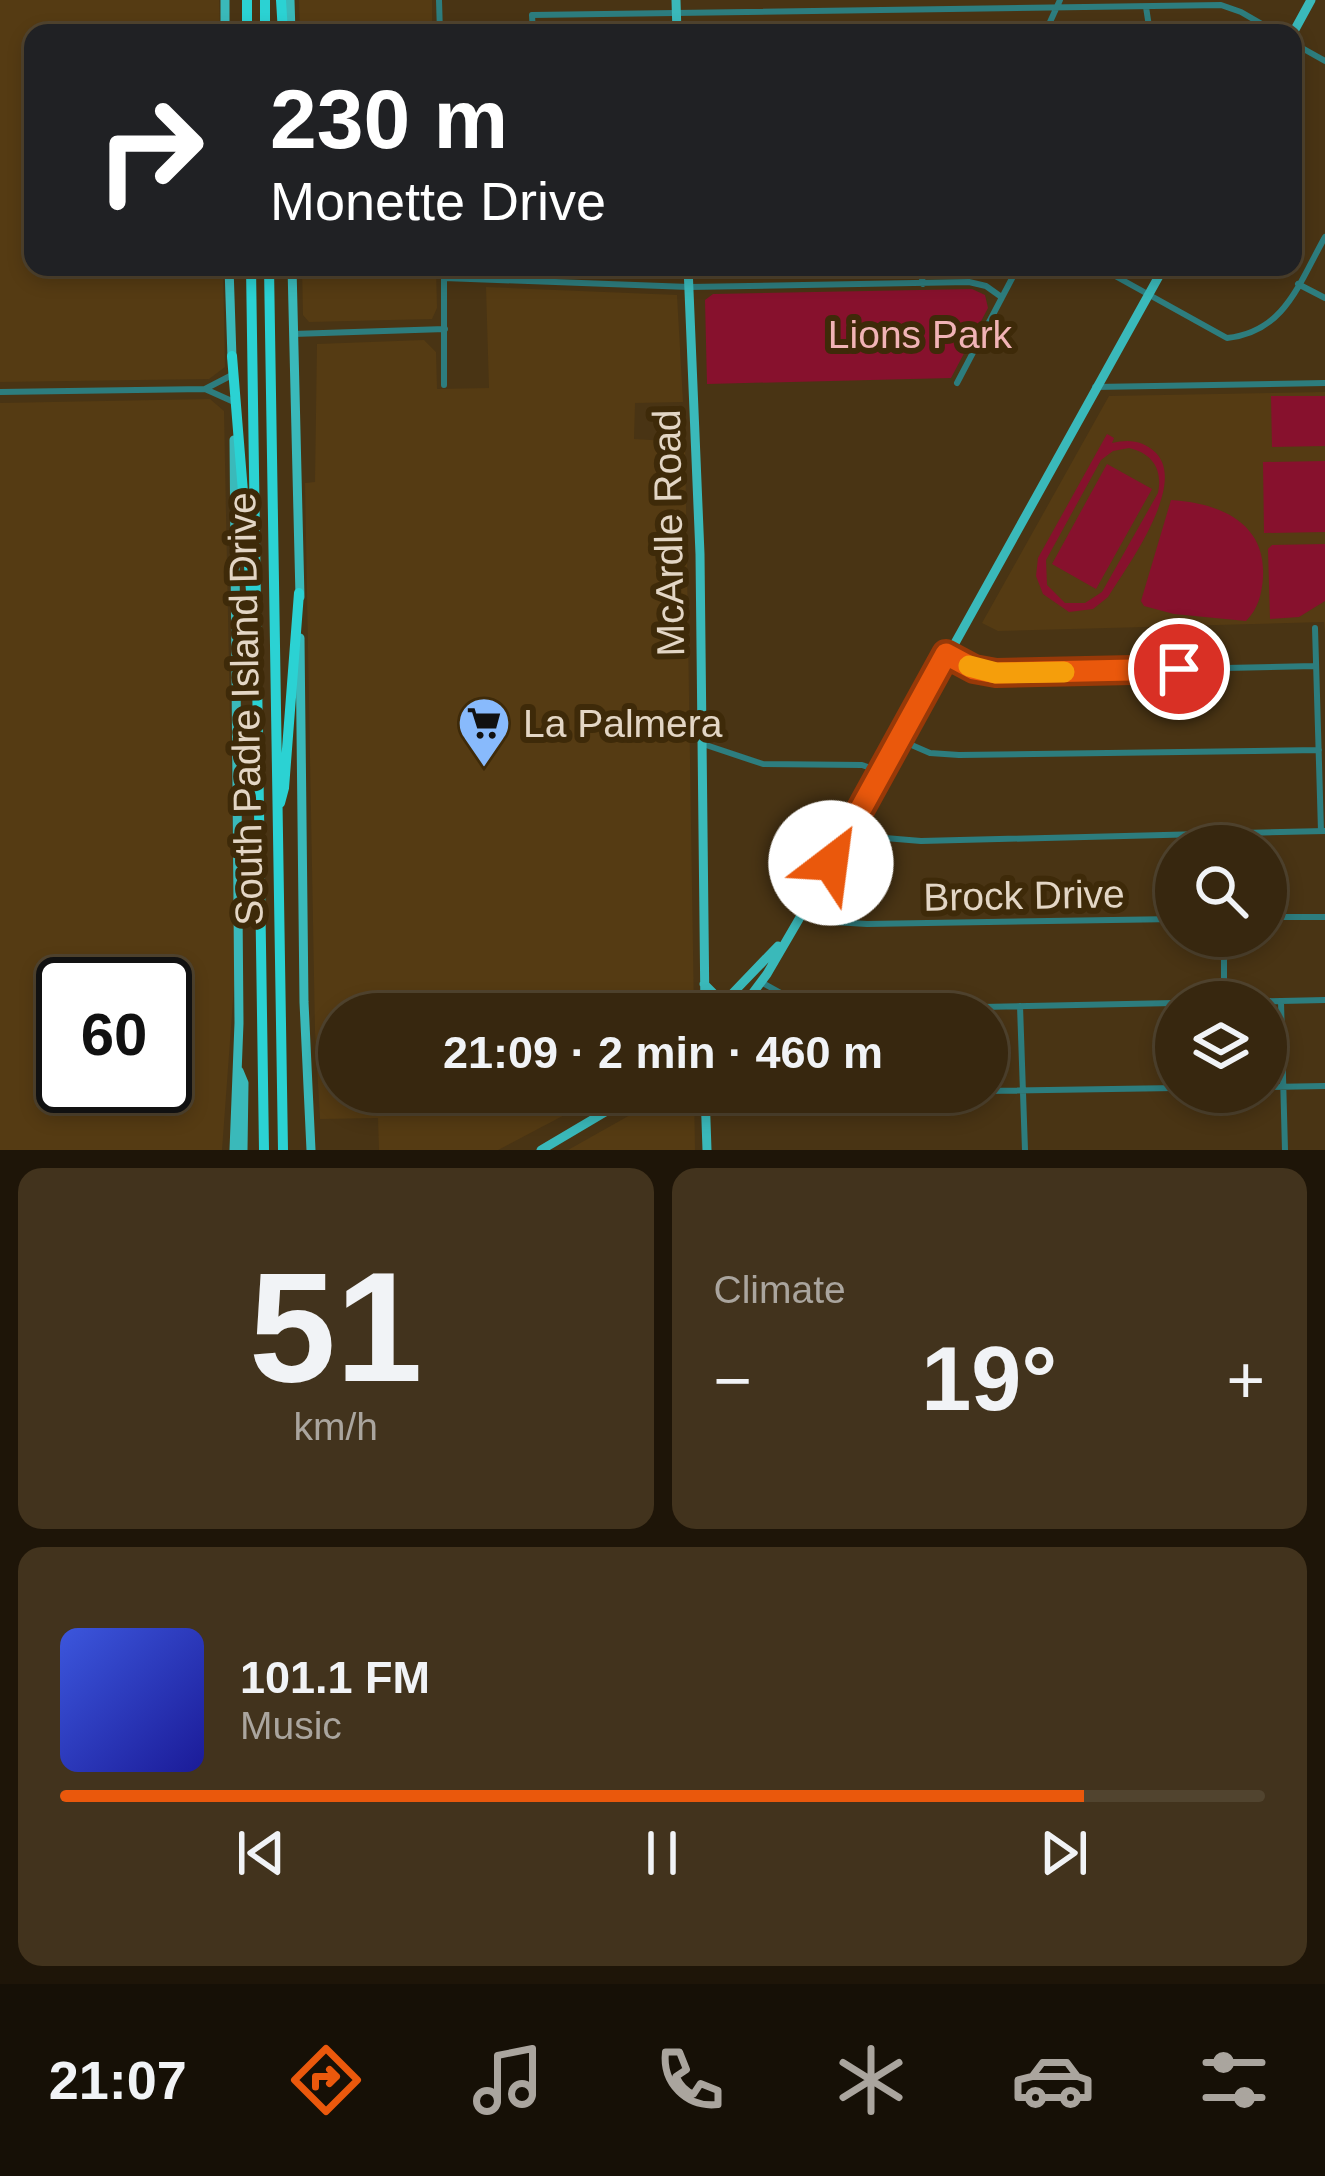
<!DOCTYPE html>
<meta charset="utf-8">
<style>
:root{--surface:#37270f;--page:#42331d;--text:#f1f3f6;--muted:#aaa59e;--line:#51442f;--accent:#ea580c}
body{margin:0;font-family:Arial,sans-serif;background:var(--page);color:var(--text);height:100vh;display:flex;flex-direction:column;font-size:45px;white-space:nowrap}
*{box-sizing:border-box;margin:0}
p{font-size:39px;color:var(--muted)}
.icon{flex:none;width:66px;height:66px;fill:none;stroke:currentColor;stroke-width:2;stroke-linecap:round;stroke-linejoin:round}
.map{position:relative;height:1150px;overflow:hidden}
.side{display:flex;flex-direction:column;gap:18px;padding:18px;background:#1e1508;flex:1}
.side>*{flex:none}
.guide{position:absolute;left:24px;top:24px;width:1278px;height:252px;border-radius:24px;box-shadow:0 6px 18px #0003,0 0 0 3px var(--line);background:#202124;color:#fff;overflow:hidden}
.fabs{position:absolute;left:1155px;top:825px;display:grid;gap:24px}
.fabs a{display:grid;place-items:center;width:132px;height:132px;border-radius:50%;background:var(--surface);box-shadow:0 6px 18px #0003,0 0 0 3px var(--line);font-size:60px}
.speed{position:absolute;left:36px;top:957px;display:flex;gap:24px;font-size:60px;font-weight:700;text-align:center}
.speed>*{display:grid;place-content:center;width:156px;height:156px;border-radius:50%;background:var(--surface);box-shadow:0 6px 18px #0003,0 0 0 3px var(--line);line-height:1}
.speed .limit{border:6px solid #111;border-radius:18px;background:#fff;color:#111}
.pin{position:absolute;display:grid;place-items:center;width:102px;height:102px;color:#fff;margin:-51px;border:6px solid #fff;border-radius:50%;box-shadow:0 3px 12px #0007}
.me{position:absolute;width:132px;margin:-66px;rotate:30deg;stroke-linejoin:round;filter:drop-shadow(0 0 9px #0008)}
.turn{display:flex;align-items:center;gap:42px;height:252px;padding:0 48px;font-size:54px}
.turn .icon{width:156px;height:156px;stroke-width:2.5}
.turn b{display:block;font-size:84px;line-height:102px}
.big{font-size:90px;font-weight:700;line-height:1.1}
.side .card{flex:1;display:flex;flex-direction:column;justify-content:center;gap:18px;min-width:0;padding:0 42px;border-radius:24px;background:var(--page)}
.side .dial{align-items:center;gap:0}
.dial b{font-size:156px;line-height:1}
.song{display:flex;align-items:center;gap:36px}
.cover{width:144px;height:144px;border-radius:18px;background:linear-gradient(135deg,hsl(230 70% 55%),hsl(240 70% 35%))}
.played{height:12px;border-radius:6px;background:linear-gradient(90deg,var(--accent) 85%,var(--line) 85%)}
.keys{display:flex;justify-content:space-around;direction:ltr}
.heat{display:flex;justify-content:space-between;align-items:center;font-size:66px;direction:ltr}
.side .tiles{flex:1;display:grid;gap:18px;grid-template-columns:1fr 1fr}
.card:last-child{grid-column:span 2}
.trip{position:absolute;left:318px;top:993px;width:690px;height:120px;border-radius:60px;background:var(--surface);box-shadow:0 6px 18px #0003,0 0 0 3px var(--line);font-weight:700;line-height:120px;text-align:center}
.menu{display:flex;height:192px;justify-content:space-around;align-items:center;background:#161006;color:var(--muted)}
.menu .icon{width:84px;height:84px}
.menu .on{color:var(--accent)}
.menu b{font-size:54px;color:var(--text)}
.map>svg:first-child{display:block}
.built{fill:#553b13;fill-rule:evenodd}
.green{fill:#87112d;fill-rule:evenodd}
.lines{fill:none;stroke-linecap:round;stroke-linejoin:round}
.minor{stroke:#2d7d7e;stroke-width:6}
.major{stroke:#3ab9ba;stroke-width:9}
.highway{stroke:#2bd2d3;stroke-width:10}
.route-casing{stroke:#983908;stroke-width:30}
.route{stroke:#ea580c;stroke-width:21}
.slow{stroke:#f59e0b;stroke-width:21}
.labels{text-anchor:middle;stroke-width:12;stroke-linejoin:round;paint-order:stroke}
.park-label{font-size:39px;fill:#f1b3b6;stroke:#3e2a09}
.street-label{font-size:39px;fill:#e3d6c5;stroke:#3e2a09}
.poi-label{font-size:39px;fill:#e3d6c5;stroke:#3e2a09;text-anchor:start}
</style>
<div class="map">
<svg width="1325" height="1150" viewBox="0 0 1325 1150">
<rect width="100%" height="100%" fill="#493414"/>
<path class="built" d="M 0,0 L 219,0 L 220,33 L 33,33 L 33,267 L 223,267 L 225,367 L 209,379 L 0,382 Z
M 299,0 L 432,0 L 432,33 L 300,33 Z
M 302,267 L 436,267 L 437,308 L 432,319 L 309,322 L 303,315 Z
M 486,287 L 677,295 L 683,402 L 635,403 L 634,439 L 685,442 L 694,1014 L 339,1014 L 339,1092 L 608,1092 L 498,1150 L 379,1150 L 378,1118 L 320,1119 L 315,1031 L 305,483 L 315,482 L 317,344 L 424,340 L 436,352 L 437,389 L 489,388 Z
M 1325,392 L 1325,633 L 1324,622 L 998,631 L 982,623 L 1109,396 Z
M 210,399 L 224,411 L 235,973 L 222,1150 L 0,1150 L 0,403 ZM 63,984 L 165,984 L 165,1086 L 63,1086 Z
M 671,1092 L 694,1092 L 695,1150 L 568,1150 Z"/>
<path class="green" d="M 972,289 L 985,295 L 988,308 L 951,378 L 707,384 L 705,300 L 713,294 Z
M 1271,396 L 1325,396 L 1325,446 L 1272,447 Z
M 1107,434 L 1114,438 L 1112,443 C 1128,439 1143,440 1156,453 C 1187,485 1128,565 1108,597 L 1093,609 L 1069,612 L 1043,594 L 1036,576 L 1038,558 ZM 1129,448 C 1152,453 1163,469 1158,493 L 1102,592 L 1085,603 L 1065,603 L 1047,585 L 1046,560 L 1101,460 L 1113,451 Z
M 1325,461 L 1325,532 L 1264,533 L 1263,462 Z
M 1107,464 L 1152,489 L 1096,589 L 1052,564 Z
M 1171,500 C 1219,503 1266,522 1263,577 C 1262,594 1258,609 1246,621 L 1174,614 L 1144,606 L 1141,601 Z
M 1325,544 L 1325,601 L 1299,617 L 1270,619 L 1268,549 L 1272,545 Z"/>
<g class="lines">
<path class="minor" d="M 439,0 L 440,33
M 1146,7 L 1150,33
M 533,33 L 532,15 L 1221,5 L 1241,12 L 1277,33
M 1045,33 L 1060,0
M 1293,43 L 1325,61
M 444,267 L 444,385
M 920,267 L 923,284
M 1099,267 L 1227,338 C 1285,332 1299,283 1325,237
M 444,278 L 689,287 L 969,282 L 986,286 L 1000,296
M 1298,284 L 1325,298
M 293,334 L 445,329
M 957,383 L 1018,267
M 1095,387 L 1325,383
M 205,389 L 232,375
M 0,392 L 205,389 L 234,402
M 1315,628 L 1321,831
M 946,654 L 974,669 L 996,673 L 1315,666
M 900,740 L 930,753 L 959,755 L 1319,750
M 703,744 L 763,764 L 862,765 L 882,772
M 855,823 L 885,838 L 921,841 L 1325,831
M 1222,832 L 1223,846
M 806,907 L 834,922 L 867,924 L 1176,919
M 1266,917 L 1325,917
M 1224,936 L 1224,998
M 761,982 L 788,997 L 839,1010 L 1325,1000
M 1281,1002 L 1285,1150
M 1020,1006 L 1025,1150
M 1266,1087 L 1325,1086
M 987,1091 L 1176,1088
M 705,1094 L 861,1092"/>
<path class="major" d="M 225,0 L 225,33
M 290,0 L 291,33
M 676,0 L 677,33
M 1293,33 L 1311,0
M 229,267 L 232,358
M 292,267 L 300,597
M 688,267 L 700,554 L 705,1014
M 300,638 L 304,1002 L 311,1150
M 704,984 L 718,998 L 728,998 L 778,946
M 737,1014 L 767,974 L 855,823 L 1164,267
M 239,1071 L 244,1083 L 243,1150
M 705,1092 L 707,1150
M 234,1150 L 239,1023 L 234,440
M 541,1150 L 639,1092"/>
<path class="highway" d="M 247,0 L 247,33
M 265,0 L 265,33
M 281,0 L 283,33
M 251,267 L 264,1150
M 269,267 L 283,1150
M 232,356 L 251,591
M 280,803 L 284,788 L 299,593"/>
</g>
<g class="lines">
<g class="route-casing">
<path id="route" d="M 831,863 L 946,654 L 974,669 L 996,673 L 1179,669"/>
</g>
<use href="#route" class="route"/>
<path class="slow" d="M 969,666 L 996,673 L 1064,672"/>
</g>
<defs>
<g id="supermarket-pin" transform="scale(2.7)"><path d="M0 17L-7.5 6A9.5 9.5 0 1 1 7.5 6Z" fill="#88bafc" stroke="#3e2a09"/><path d="M-6-5.5h2.5l.6 2H6L4.5 2H-2.5L-4.4-4H-6ZM-1.5 3.2a1.3 1.3 0 1 0 .1 0ZM3 3.2a1.3 1.3 0 1 0 .1 0Z" fill="#111"/></g>
</defs>
<g fill-rule="evenodd">
<use href="#supermarket-pin" x="484" y="723"/>
</g>
<g class="labels">
<g class="park-label">
<text x="920" y="348">Lions Park</text>
</g>
<g class="street-label">
<text transform="translate(668 533) rotate(-91)" y="14">McArdle Road</text>
<text transform="translate(245 709) rotate(-91)" y="14">South Padre Island Drive</text>
<text transform="translate(1024 895) rotate(-1)" y="14">Brock Drive</text>
</g>
<g class="poi-label">
<text x="523" y="737">La Palmera</text>
</g>
</g>
</svg>
<div class="fabs">
<a><svg class="icon" aria-label="search" viewBox="0 0 24 24"><circle cx="10" cy="10" r="6"/><path d="M15 15l6 6"/></svg></a>
<a><svg class="icon" aria-label="layers" viewBox="0 0 24 24"><path d="M12 4l9 5-9 5-9-5zM3 14l9 5 9-5"/></svg></a>
</div>
<div class="speed"><div class="limit">60</div></div>
<div class="pin" style="left:1179px;top:669px;background:#d93025"><svg class="icon" aria-label="arrive" viewBox="0 0 24 24"><path d="M6 21V4h12l-3 4 3 4H6"/></svg></div>
<svg class="me" style="left:831px;top:863px" viewBox="-20 -20 40 40"><circle r="19" fill="#fff"/><path d="M0-13L10 11 0 6-10 11z" fill="#ea580c"/></svg>
<div class="trip">21:09 · 2 min · 460 m</div>
<div class="guide">
<div class="turn"><svg class="icon" aria-label="right" viewBox="0 0 24 24"><path d="M7 20v-9h11M14 6l5 5-5 5"/></svg><div><b>230 m</b>Monette Drive</div></div>
</div>
</div>
<section class="side">
<div class="tiles">
<div class="card dial"><b>51</b><p>km/h</p></div>
<div class="card"><p>Climate</p>
<div class="heat"><a>−</a><b class="big">19°</b><a>+</a></div>
</div>
<div class="card">
<div class="song"><i class="cover"></i><div><b>101.1 FM</b><p>Music</p></div></div>
<div class="played"></div>
<div class="keys"><svg class="icon" aria-label="previous" viewBox="0 0 24 24"><path d="M18 5L8 12l10 7zM5 5v14"/></svg><svg class="icon" aria-label="pause" viewBox="0 0 24 24"><path d="M8 5v14M16 5v14"/></svg><svg class="icon" aria-label="next" viewBox="0 0 24 24"><path d="M6 5l10 7-10 7zM19 5v14"/></svg></div>
</div>
</div>
</section>
<nav class="menu">
<b>21:07</b>
<svg class="icon on" aria-label="directions" viewBox="0 0 24 24"><path d="M12 3l9 9-9 9-9-9zM9 14v-3h6M13 9l2 2-2 2"/></svg>
<svg class="icon" aria-label="music" viewBox="0 0 24 24"><path d="M9 18V5l10-2v13"/><circle cx="6" cy="18" r="3"/><circle cx="16" cy="16" r="3"/></svg>
<svg class="icon" aria-label="phone" viewBox="0 0 24 24"><path d="M5 4h4l2 5-3 2q2 4 5 5l2-3 5 2v4C11 20 4 13 5 4z"/></svg>
<svg class="icon" aria-label="climate" viewBox="0 0 24 24"><path d="M12 3v18M4 7l16 10M4 17L20 7"/></svg>
<svg class="icon" aria-label="car" viewBox="0 0 24 24"><path d="M5 17H2v-5l4-1 3-4h7l3 4 3 1v5h-3M9 17h6M6 11h13"/><circle cx="7" cy="17" r="2"/><circle cx="17" cy="17" r="2"/></svg>
<svg class="icon" aria-label="filters" viewBox="0 0 24 24"><path d="M4 7h16M4 17h16"/><circle cx="9" cy="7" r="2"/><circle cx="15" cy="17" r="2"/></svg>
</nav>
